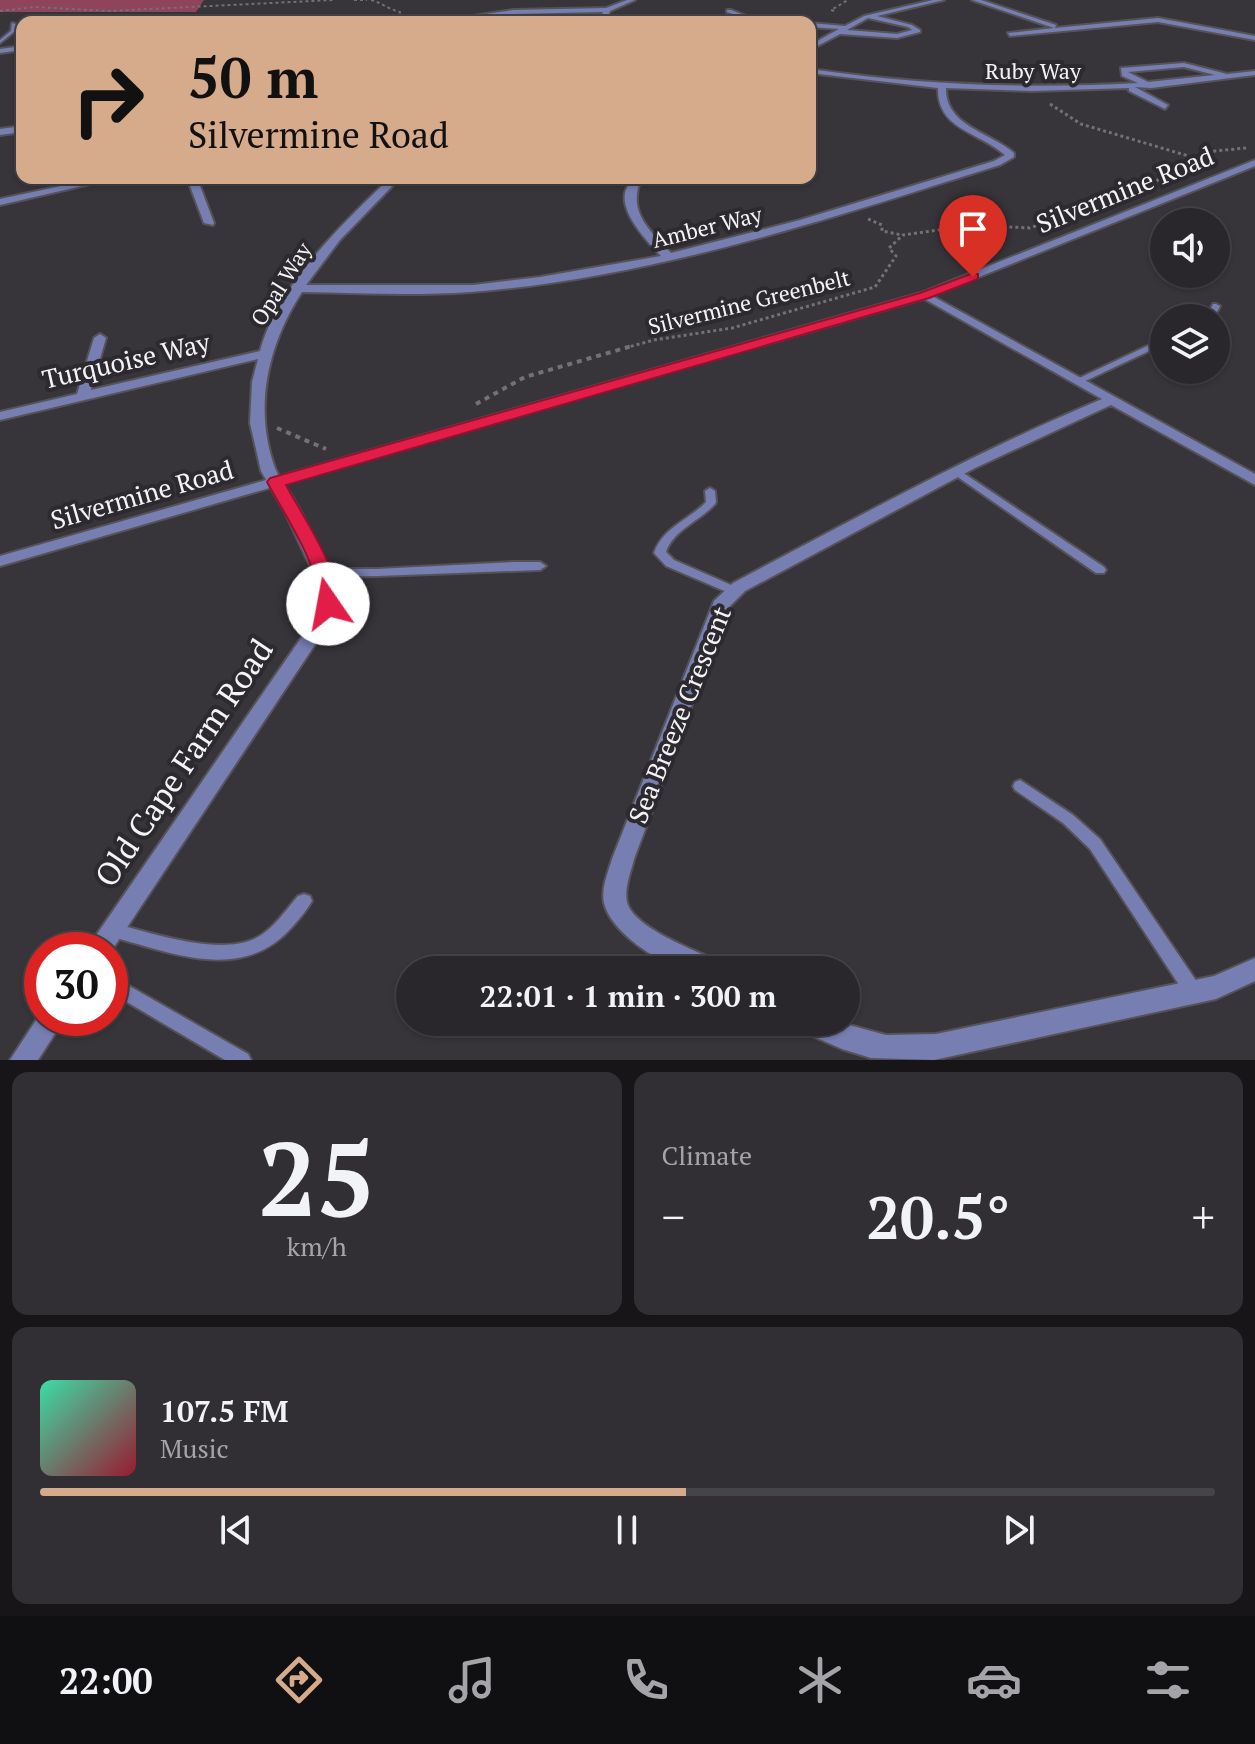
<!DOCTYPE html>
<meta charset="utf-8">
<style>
:root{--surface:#29272c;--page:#312f34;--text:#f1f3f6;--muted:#a5a5a9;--line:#454448;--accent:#d6ab8b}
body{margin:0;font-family:"PT Serif",serif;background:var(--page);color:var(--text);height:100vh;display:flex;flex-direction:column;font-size:30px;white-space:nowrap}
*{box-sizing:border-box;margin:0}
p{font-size:26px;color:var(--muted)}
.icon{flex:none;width:44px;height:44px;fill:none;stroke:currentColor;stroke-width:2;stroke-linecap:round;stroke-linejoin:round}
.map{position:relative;height:1060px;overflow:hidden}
.panel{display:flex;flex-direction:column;gap:12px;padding:12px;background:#171518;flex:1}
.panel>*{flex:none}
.hud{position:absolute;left:16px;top:16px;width:800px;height:168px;border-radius:16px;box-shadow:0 2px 6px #0004,0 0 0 2px var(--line);background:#d6ab8b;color:#111;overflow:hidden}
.buttons{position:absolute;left:1150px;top:208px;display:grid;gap:16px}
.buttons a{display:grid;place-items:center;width:80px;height:80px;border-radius:50%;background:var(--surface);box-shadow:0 2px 6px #0004,0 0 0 2px var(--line);font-size:40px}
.speed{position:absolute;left:24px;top:932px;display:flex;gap:16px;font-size:40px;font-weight:700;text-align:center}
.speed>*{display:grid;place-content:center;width:104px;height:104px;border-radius:50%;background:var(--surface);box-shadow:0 2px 6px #0004,0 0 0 2px var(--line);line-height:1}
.speed .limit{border:12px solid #d22;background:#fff;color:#111}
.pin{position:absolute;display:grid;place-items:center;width:68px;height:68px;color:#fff;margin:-82px -34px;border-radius:50% 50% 50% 0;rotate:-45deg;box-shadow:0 0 8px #0007}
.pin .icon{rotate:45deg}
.me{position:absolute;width:88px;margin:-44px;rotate:348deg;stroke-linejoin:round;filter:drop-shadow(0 0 6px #0008)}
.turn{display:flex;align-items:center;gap:28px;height:168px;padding:0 40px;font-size:36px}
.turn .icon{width:104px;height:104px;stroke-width:2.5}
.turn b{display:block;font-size:56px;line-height:68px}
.big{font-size:60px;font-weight:800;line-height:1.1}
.panel .card{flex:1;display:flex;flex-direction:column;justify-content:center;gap:12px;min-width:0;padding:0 28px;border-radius:16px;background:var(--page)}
.panel .dial{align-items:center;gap:0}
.dial b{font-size:104px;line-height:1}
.song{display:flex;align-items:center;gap:24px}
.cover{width:96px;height:96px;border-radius:12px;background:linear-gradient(135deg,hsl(160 70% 55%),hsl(350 70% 35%))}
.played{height:8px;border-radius:4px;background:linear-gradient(90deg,var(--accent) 55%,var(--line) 55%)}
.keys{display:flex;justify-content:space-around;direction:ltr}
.heat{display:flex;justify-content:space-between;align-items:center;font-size:44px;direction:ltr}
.panel .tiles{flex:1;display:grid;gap:12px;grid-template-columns:1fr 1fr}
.card:last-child{grid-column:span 2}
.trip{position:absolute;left:396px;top:956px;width:464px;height:80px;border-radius:40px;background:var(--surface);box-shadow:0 2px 6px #0004,0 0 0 2px var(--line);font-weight:800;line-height:80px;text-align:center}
.tabs{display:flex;height:128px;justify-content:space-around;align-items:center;background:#101012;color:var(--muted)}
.tabs .icon{width:56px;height:56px}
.tabs .on{color:var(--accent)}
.tabs b{font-size:36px;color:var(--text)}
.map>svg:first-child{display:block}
.green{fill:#8f445b}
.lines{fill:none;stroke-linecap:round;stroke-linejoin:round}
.service-casing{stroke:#555358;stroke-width:4}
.minor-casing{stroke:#555358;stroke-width:4}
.tertiary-casing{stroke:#555358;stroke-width:4}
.path-far2{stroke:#737176;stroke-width:2;stroke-dasharray:3 3;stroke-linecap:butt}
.path-far1{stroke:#737176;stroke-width:3;stroke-dasharray:3 3;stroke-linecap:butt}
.path{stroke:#737176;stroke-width:4;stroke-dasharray:5 5;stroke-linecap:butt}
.service{fill:#777eb2;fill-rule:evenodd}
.minor{fill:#777eb2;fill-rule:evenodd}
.tertiary{fill:#777eb2;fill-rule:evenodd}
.route{fill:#e11d48;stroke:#92132f;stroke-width:2}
.labels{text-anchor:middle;stroke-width:8;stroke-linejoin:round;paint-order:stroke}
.far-street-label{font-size:22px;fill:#f4f3f6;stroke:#2d2a2f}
.street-label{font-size:26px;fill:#f4f3f6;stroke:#2d2a2f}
.near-street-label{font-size:32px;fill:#f4f3f6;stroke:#2d2a2f}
</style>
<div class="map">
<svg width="1255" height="1060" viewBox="0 0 1255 1060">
<rect width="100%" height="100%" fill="#37343a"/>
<path class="green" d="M 0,0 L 204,0 L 196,12 L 0,12 Z"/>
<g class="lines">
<g class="service-casing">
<path id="service" d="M 727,10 L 731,10 L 762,22 L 756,22 L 727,12 Z
M 12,23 L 16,24 L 15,31 L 0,43 L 0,40 L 11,31 Z
M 1213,304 L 1216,304 L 1220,306 L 1214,318 L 1206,318 Z
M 1164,338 L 1164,344 L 1081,383 L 1075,383 L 1073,381 Z
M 956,468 L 1104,567 L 1106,570 L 1104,573 L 1096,573 L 952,473 L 951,471 L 952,469 Z
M 710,488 L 715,491 L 716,502 L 715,504 C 700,521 673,530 666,552 L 674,560 L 738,588 L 740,591 L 734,595 L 666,566 L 654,553 C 663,527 689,520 706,502 L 705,491 Z
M 513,562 L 540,562 L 546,566 L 540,570 L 377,576 L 323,577 L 317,573 L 323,569 L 377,569 Z
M 1020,780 L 1073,815 L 1100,839 L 1199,985 L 1201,991 L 1199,997 L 1193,999 L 1187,997 L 1090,849 L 1063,823 L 1015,790 L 1013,786 L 1015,782 Z
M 304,894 L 310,896 L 312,901 C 307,910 300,918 293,926 C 243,984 174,953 112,937 L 106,935 L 104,930 L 106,925 L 112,923 C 149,932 217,956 254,939 C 272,931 285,911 298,896 Z
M 110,975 L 248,1054 L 251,1060 L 225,1060 L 110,992 Z"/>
</g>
<g class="minor-casing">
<path id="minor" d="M 627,0 L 635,0 L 610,11 L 605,22 L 599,22 L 603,12 L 513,14 L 432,22 L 513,10 L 606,8 Z
M 933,0 L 944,0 L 877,16 L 912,25 L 920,30 L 920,32 L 897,38 L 840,34 L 810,50 L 810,45 L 839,29 L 810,27 L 810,23 L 845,26 L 864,16 ZM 868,18 L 908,27 L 912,30 L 897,34 L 847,30 Z
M 972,0 L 981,0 L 1056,25 L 1055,28 L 1158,18 L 1255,36 L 1255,40 L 1158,22 L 1010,36 L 1008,33 L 1054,28 Z
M 22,46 L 22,50 L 0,53 L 0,49 Z
M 1184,63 L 1227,74 L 1255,71 L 1255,75 L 1151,88 L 1135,87 L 1168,105 L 1165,109 L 1129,91 L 1129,88 L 1032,91 L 946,88 C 945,126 990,132 1014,153 L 1014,157 L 1000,165 C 827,219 653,278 471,292 C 415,296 358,293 302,292 C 268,344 253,408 275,468 C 280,480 288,490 294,500 C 303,515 310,530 317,544 C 333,575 342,599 324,631 L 110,953 L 110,950 L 86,950 L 310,625 L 318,600 L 317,581 L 285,512 L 261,471 L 250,423 L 252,382 L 258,359 L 0,420 L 0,412 L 77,394 L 94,338 L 100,334 L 106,338 L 91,390 L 260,351 C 278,285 341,225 390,178 L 400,178 L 340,240 L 306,285 L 473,285 L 540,277 L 661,256 C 645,239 606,199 635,179 L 640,182 C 628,213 651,232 671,253 L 800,220 L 994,161 L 1005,155 C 980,132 937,130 938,88 L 810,73 L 810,69 C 919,85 1027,89 1138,83 L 1122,76 L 1121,68 ZM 1184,67 L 1215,75 L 1148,82 L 1128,72 Z
M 22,126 L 22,132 L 0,135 L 0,129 Z
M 98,178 L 116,178 L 0,205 L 0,199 Z
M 187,178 L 197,178 L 214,223 L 213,225 L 204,223 Z
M 925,292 L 1255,474 L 1255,485 L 1111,405 L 975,468 L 745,591 L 728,608 L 634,859 C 631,872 624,888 627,902 C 633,928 697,951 720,962 L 723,970 C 711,970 696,973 685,970 C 657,962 611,932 604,903 C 601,888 608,873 612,859 L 714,601 L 733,583 C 854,519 975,452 1102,399 L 921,297 L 919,295 Z
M 1255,958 L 1255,981 L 1216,999 L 934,1060 L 871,1058 L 842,1049 L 801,1031 L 797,1022 L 838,1022 L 886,1035 L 936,1034 L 1214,976 Z
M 42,1011 L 42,1018 L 65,1018 L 38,1060 L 10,1060 Z"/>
</g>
<g class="tertiary-casing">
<path id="tertiary" d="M 1255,160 L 1255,166 L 929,297 L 0,566 L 0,556 L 921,293 Z"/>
</g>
<path class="path-far2" d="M 354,0 L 367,0
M 371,0 C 382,3 388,9 400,12 L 399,16 L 409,22
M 0,11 L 35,7 L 108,11 L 333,0
M 834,11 L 831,10 L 848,0"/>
<path class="path-far1" d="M 1050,104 L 1081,124 L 1212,163
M 868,219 L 882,225 L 882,231 L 902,235
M 625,348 L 654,340 L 732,328 L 875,287 L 896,256 L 889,248 L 903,235 L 974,225 L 1030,228 L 1155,183 L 1170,166 L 1215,151 L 1246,148"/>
<path class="path" d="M 476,404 L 525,377 L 632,346
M 277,428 L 326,449"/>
<use href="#service" class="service"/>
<use href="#minor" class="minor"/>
<use href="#tertiary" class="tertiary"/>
</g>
<path class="route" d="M 973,273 L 978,274 L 978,279 L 929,298 L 286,485 C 299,510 349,583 335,609 L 328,611 L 318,604 C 322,569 284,514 267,482 L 270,478 L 920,293 Z"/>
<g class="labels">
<g class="far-street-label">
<text x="1033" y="79">Ruby Way</text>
<text transform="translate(707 227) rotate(-14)" y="8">Amber Way</text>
<text transform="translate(281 284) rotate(-58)" y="8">Opal Way</text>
<text transform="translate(749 302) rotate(-14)" y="8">Silvermine Greenbelt</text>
</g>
<g class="street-label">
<text transform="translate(1125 190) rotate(-22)" y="9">Silvermine Road</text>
<text transform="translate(126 361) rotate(-13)" y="9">Turquoise Way</text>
<text transform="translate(142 495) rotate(-16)" y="9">Silvermine Road</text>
<text transform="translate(680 715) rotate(-68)" y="9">Sea Breeze Crescent</text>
</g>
<g class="near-street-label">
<text transform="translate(184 763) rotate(-56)" y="11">Old Cape Farm Road</text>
</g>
</g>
</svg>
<div class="buttons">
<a><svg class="icon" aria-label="sound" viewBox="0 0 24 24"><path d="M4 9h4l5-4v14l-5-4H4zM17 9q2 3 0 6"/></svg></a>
<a><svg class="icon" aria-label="layers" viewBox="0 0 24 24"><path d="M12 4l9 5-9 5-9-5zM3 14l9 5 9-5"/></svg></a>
</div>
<div class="speed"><div class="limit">30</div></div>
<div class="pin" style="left:973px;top:277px;background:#d93025"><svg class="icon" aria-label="arrive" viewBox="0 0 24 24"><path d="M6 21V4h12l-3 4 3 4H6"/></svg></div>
<svg class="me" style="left:328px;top:604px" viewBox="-20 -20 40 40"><circle r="19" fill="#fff"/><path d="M0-13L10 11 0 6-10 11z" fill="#e11d48"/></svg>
<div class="trip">22:01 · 1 min · 300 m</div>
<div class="hud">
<div class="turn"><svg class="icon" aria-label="right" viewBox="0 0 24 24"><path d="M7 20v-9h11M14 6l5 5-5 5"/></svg><div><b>50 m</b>Silvermine Road</div></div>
</div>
</div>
<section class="panel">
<div class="tiles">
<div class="card dial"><b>25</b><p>km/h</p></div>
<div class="card"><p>Climate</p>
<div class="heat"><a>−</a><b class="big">20.5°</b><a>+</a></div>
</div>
<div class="card">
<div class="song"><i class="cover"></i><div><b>107.5 FM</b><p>Music</p></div></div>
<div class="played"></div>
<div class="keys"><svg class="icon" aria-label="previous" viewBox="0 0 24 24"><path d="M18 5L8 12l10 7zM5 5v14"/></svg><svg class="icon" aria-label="pause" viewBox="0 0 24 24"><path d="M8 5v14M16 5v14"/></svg><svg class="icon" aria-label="next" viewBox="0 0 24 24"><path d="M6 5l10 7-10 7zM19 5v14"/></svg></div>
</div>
</div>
</section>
<nav class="tabs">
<b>22:00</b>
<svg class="icon on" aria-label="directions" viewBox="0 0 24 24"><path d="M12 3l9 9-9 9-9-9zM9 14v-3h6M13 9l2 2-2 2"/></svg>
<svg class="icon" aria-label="music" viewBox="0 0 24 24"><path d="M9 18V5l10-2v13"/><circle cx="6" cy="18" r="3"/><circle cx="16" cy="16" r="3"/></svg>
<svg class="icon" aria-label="phone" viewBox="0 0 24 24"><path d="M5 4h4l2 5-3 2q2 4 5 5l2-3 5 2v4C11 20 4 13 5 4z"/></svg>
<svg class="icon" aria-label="climate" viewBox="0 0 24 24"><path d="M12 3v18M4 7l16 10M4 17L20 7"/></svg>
<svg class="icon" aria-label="car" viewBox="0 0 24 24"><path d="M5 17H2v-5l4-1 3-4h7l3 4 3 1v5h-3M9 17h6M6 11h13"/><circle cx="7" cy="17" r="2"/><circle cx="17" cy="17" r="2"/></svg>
<svg class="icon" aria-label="filters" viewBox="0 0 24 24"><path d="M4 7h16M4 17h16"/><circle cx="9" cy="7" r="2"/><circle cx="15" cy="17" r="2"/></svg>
</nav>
